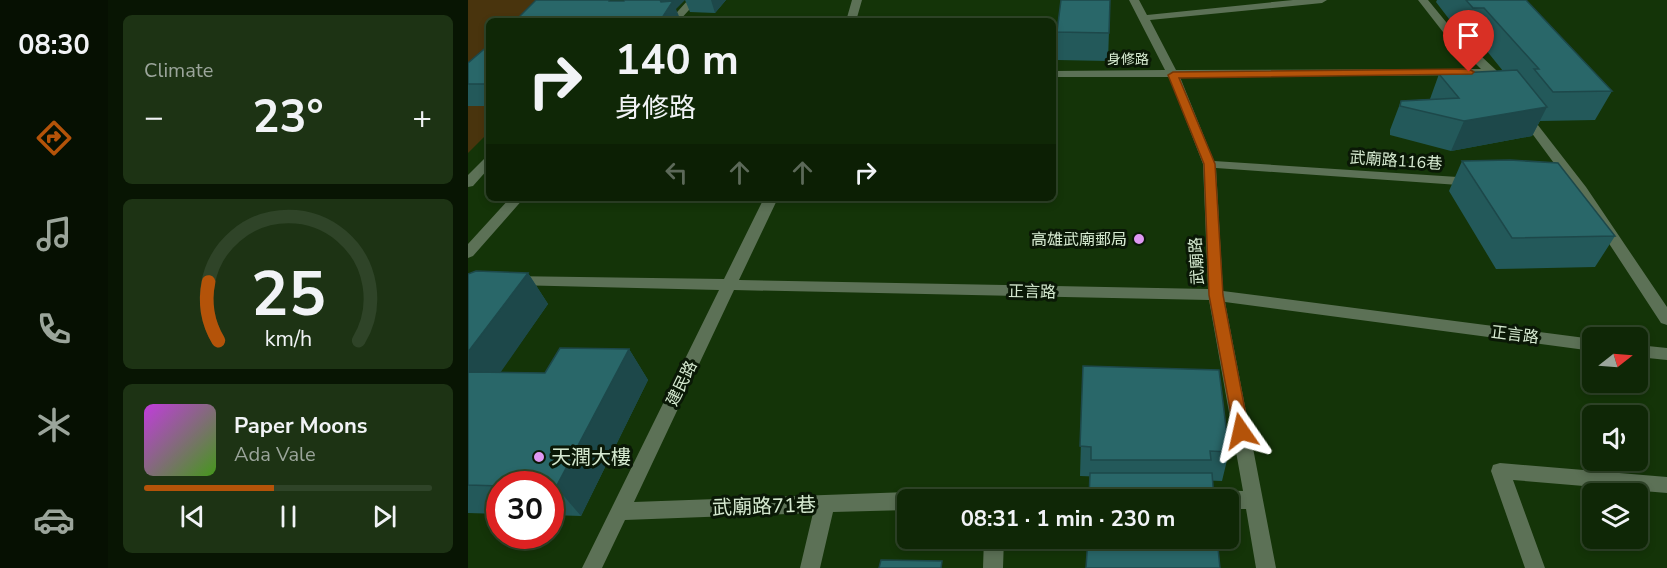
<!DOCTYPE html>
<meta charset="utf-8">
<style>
:root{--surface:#0f2706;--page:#1d3314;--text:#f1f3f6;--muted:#9ba59b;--line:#2f4428;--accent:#b45309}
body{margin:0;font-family:"Nunito Sans","Noto Sans TC",sans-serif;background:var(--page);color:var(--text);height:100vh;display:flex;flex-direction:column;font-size:22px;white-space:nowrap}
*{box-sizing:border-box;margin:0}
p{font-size:20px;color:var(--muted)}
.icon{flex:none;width:33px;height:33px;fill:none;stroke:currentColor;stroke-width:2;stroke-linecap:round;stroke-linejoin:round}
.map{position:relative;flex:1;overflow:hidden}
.drawer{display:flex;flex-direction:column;gap:15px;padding:15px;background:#081503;width:360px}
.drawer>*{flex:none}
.top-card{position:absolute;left:18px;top:18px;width:570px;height:183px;border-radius:9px;box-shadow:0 3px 9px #0003,0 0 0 2px var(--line);background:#0f2706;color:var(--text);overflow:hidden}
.needle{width:39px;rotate:73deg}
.buttons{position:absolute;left:1114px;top:327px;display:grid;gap:12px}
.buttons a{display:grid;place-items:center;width:66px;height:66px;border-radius:9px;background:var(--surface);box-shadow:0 3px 9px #0003,0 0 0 2px var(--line);font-size:30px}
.speed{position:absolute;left:18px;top:471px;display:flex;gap:12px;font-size:30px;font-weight:700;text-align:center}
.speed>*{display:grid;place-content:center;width:78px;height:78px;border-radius:50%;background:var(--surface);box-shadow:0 3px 9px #0003,0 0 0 2px var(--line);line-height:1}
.speed .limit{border:9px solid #d22;background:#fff;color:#111}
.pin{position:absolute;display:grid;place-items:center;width:51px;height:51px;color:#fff;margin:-62px -26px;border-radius:50% 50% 50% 0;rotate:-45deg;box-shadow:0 0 6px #0007}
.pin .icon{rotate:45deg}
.me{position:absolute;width:66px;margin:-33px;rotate:349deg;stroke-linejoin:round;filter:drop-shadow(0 0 4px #0008)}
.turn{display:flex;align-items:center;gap:21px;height:126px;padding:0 30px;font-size:27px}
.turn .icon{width:78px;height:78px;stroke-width:2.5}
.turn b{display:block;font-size:42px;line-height:51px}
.lanes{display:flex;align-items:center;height:57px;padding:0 30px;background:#0003;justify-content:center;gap:30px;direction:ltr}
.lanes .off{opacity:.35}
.big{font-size:45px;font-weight:700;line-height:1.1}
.drawer .card{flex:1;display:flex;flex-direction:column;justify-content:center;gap:9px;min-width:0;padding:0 21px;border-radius:9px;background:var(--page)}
.drawer .dial{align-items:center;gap:0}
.dial svg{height:156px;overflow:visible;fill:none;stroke:var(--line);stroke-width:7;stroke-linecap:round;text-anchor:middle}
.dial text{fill:var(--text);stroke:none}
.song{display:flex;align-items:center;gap:18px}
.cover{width:72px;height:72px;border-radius:9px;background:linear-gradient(135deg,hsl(290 70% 55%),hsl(100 70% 35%))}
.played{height:6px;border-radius:3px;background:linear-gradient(90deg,var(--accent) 45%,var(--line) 45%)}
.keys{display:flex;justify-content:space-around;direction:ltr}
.heat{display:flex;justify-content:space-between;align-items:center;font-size:33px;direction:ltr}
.trip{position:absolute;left:429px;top:489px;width:342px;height:60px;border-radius:9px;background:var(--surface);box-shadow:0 3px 9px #0003,0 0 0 2px var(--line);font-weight:700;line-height:60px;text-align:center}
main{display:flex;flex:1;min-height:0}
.dock{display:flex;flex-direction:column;width:108px;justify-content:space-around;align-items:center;background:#061002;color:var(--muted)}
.dock .icon{width:42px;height:42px}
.dock .current{color:var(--accent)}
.dock b{font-size:27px;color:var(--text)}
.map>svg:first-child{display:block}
.green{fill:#49340d}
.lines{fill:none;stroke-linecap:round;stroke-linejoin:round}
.minor{fill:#5c7156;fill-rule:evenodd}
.wall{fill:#23595a}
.shaded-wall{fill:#1d484a}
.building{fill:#296769;stroke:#1d484a;stroke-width:1.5}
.route{fill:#b45309;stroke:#753606;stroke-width:1.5}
.poi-dot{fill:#df98f2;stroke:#0a1806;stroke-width:2}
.labels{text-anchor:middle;stroke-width:6;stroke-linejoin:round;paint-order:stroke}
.far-street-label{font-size:14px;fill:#d6ead1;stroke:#0a1806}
.street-label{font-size:16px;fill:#d6ead1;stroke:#0a1806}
.poi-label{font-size:16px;fill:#d6ead1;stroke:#0a1806;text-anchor:end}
.near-poi-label{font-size:20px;fill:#d6ead1;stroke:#0a1806;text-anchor:start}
.near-street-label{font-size:20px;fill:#d6ead1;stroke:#0a1806}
</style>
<main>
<nav class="dock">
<b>08:30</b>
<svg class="icon current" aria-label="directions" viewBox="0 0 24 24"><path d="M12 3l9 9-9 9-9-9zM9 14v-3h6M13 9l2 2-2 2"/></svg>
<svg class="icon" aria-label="music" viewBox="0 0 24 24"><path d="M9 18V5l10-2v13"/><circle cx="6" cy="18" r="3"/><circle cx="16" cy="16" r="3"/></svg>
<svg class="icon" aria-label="phone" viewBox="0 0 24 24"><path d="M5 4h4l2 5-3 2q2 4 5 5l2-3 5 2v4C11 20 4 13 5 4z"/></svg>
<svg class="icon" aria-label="climate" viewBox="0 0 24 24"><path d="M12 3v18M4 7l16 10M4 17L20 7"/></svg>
<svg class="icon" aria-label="car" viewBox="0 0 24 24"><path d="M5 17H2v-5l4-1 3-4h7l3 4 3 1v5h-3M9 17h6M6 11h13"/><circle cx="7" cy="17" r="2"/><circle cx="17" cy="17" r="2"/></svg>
</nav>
<section class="drawer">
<div class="card"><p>Climate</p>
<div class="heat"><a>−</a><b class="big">23°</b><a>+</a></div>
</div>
<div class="card dial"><svg viewBox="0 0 100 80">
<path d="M14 69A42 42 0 1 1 86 69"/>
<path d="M14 69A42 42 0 0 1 9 39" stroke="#b45309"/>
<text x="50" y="56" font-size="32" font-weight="700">25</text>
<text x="50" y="72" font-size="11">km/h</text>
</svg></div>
<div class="card">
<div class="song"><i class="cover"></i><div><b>Paper Moons</b><p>Ada Vale</p></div></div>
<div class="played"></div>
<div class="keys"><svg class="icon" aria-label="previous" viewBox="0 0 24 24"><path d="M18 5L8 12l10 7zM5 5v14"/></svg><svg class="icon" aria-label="pause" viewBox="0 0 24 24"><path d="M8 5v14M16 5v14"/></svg><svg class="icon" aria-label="next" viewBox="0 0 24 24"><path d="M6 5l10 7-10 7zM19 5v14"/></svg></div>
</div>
</section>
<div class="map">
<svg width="1199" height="568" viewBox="0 0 1199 568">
<rect width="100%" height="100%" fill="#143408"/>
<path class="green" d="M 0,0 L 88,0 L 135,21 L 21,21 L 21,132 L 0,153 Z"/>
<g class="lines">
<path class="minor" d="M 220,0 L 230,0 L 211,21 L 201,21 Z
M 384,0 L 394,0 L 388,21 L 378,21 Z
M 661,0 L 671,0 L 679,15 L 825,0 L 859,0 L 854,3 L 682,20 L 708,70 L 1013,69 L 975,32 L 950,0 L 960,0 L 983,28 L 1028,70 L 1032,75 L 1030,77 L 1020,75 L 712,77 L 746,161 L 1005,178 L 1012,182 L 1005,186 L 748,168 L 755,291 L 1125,339 L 1125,351 L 757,302 L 808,568 L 788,568 L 778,509 L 760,509 L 760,500 L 715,499 L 718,493 C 733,487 758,491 775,491 L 741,300 L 266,290 L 166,502 L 440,492 L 447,495 L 449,500 L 440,500 L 440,510 L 365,512 L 352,568 L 332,568 L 345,513 L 157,520 L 134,568 L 114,568 L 251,290 L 45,285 L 40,284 L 38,280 L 40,276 L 256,279 L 296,198 L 310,198 L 271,280 L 740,289 L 735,164 L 701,77 L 585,77 L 585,71 L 697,70 Z
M 1055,109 L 1059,111 L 1118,187 L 1199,307 L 1199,325 L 1193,323 L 1108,193 L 1049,113 Z
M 21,157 L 21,168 L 5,186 L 0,187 L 0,175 L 17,158 Z
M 42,198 L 56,198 L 5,256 L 0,258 L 0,244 Z
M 1170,345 L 1199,348 L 1199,360 L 1170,357 Z
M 1032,463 L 1199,477 L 1199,493 L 1045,480 L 1077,568 L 1057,568 L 1023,471 L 1025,465 Z
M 641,490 L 648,493 L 650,500 L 476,500 L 478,494 L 485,491 Z
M 516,538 L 536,538 L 535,568 L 515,568 Z"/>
</g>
<path class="wall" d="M 217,0 L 258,0 L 247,13 L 222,12 Z
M 642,0 L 640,61 L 589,60 L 589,32 Z
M 969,0 L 1058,0 L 1144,91 L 1127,120 L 1072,121 L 1064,136 L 983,151 L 922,135 L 922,130 L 933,101 L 962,99 L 971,74 L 1035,71 L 1006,35 L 994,36 L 968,2 Z
M 21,45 L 21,106 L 0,106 L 0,63 Z
M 994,161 L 1147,236 L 1127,267 L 1028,269 L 981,191 Z
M 60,273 L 80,304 L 32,372 L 77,373 L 161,349 L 180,380 L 113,516 L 82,515 L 82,484 L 32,484 L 32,514 L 0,513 L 0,274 Z
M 615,366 L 761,452 L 754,481 L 612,476 Z"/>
<path class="shaded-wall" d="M 192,0 L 217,0 L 208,9 L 213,21 L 192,21 Z
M 243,0 L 258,0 L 247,13 Z
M 1079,107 L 1064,136 L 983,151 L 996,121 Z
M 60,273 L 80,304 L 12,402 L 0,388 L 0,352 Z
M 161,349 L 180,380 L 113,516 L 88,487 Z"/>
<path class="building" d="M 68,0 L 141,0 L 141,1 L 156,1 L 157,0 L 192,0 L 193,2 L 205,1 L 192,21 L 47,21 Z
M 593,0 L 642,0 L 641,33 L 589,32 Z
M 998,0 L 1058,0 L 1144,91 L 1085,92 L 1066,69 L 1071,69 L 1016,8 L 1005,8 Z
M 21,45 L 21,84 L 0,84 L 0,63 Z
M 1049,70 L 1079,107 L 996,121 L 932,106 L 933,101 L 991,98 L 971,74 Z
M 1042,160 L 1090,163 L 1147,236 L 1044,238 L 994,161 Z
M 8,271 L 60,273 L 0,352 L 0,274 Z
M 92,348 L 161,349 L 88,487 L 82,487 L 82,484 L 32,484 L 32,486 L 0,485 L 0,372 L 77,373 Z
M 615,366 L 751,370 L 761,452 L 742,451 L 743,460 L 623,460 L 623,447 L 612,446 Z
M 622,473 L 744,473 L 746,500 L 621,500 Z
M 620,538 L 749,538 L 752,568 L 618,568 Z
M 413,560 L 474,561 L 473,568 L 411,568 Z"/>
<path class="route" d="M 1001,69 L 1006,72 L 1004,74 L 711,78 L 747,164 L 755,295 L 781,431 L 779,436 L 773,438 L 767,436 L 741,295 L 736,164 L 700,75 L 705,72 Z"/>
<g class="poi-dot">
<circle cx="671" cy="239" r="6"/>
<circle cx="71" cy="457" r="6"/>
</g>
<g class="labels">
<g class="far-street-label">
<text x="660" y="64">身修路</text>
</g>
<g class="street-label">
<text transform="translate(928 160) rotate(4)" y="6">武廟路116巷</text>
<text transform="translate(728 261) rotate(-93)" y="6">武廟路</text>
<text transform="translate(564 291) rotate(1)" y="6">正言路</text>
<text transform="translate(1047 334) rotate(7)" y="6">正言路</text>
<text transform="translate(213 383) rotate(-64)" y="6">建民路</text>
</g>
<g class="poi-label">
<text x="659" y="245">高雄武廟郵局</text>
</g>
<g class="near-poi-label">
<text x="83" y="464">天潤大樓</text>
</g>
<g class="near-street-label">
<text transform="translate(296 506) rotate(-2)" y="7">武廟路71巷</text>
</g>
</g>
</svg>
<div class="buttons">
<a><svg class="needle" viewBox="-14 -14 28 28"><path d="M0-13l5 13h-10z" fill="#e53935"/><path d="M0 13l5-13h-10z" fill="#9ba59b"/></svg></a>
<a><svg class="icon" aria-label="sound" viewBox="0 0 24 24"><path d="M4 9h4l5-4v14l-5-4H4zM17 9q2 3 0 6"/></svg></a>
<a><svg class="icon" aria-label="layers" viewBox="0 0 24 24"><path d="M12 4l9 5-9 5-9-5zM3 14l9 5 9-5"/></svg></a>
</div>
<div class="speed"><div class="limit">30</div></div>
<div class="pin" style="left:1001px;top:72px;background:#d93025"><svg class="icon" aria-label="arrive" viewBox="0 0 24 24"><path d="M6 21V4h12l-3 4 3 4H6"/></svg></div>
<svg class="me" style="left:773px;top:431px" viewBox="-20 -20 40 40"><path d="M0-17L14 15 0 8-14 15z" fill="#b45309" stroke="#fff" stroke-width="4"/></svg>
<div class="trip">08:31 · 1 min · 230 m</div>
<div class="top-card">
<div class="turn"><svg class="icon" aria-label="right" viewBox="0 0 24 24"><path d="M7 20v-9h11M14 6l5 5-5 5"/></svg><div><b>140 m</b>身修路</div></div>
<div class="lanes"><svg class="icon off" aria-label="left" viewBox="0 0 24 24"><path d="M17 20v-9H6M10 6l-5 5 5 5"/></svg><svg class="icon off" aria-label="ahead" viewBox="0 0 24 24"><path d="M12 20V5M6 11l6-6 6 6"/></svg><svg class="icon off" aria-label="ahead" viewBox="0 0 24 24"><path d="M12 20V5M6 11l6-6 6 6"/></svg><svg class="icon" aria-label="right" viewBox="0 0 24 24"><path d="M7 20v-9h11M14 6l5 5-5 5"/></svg></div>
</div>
</div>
</main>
